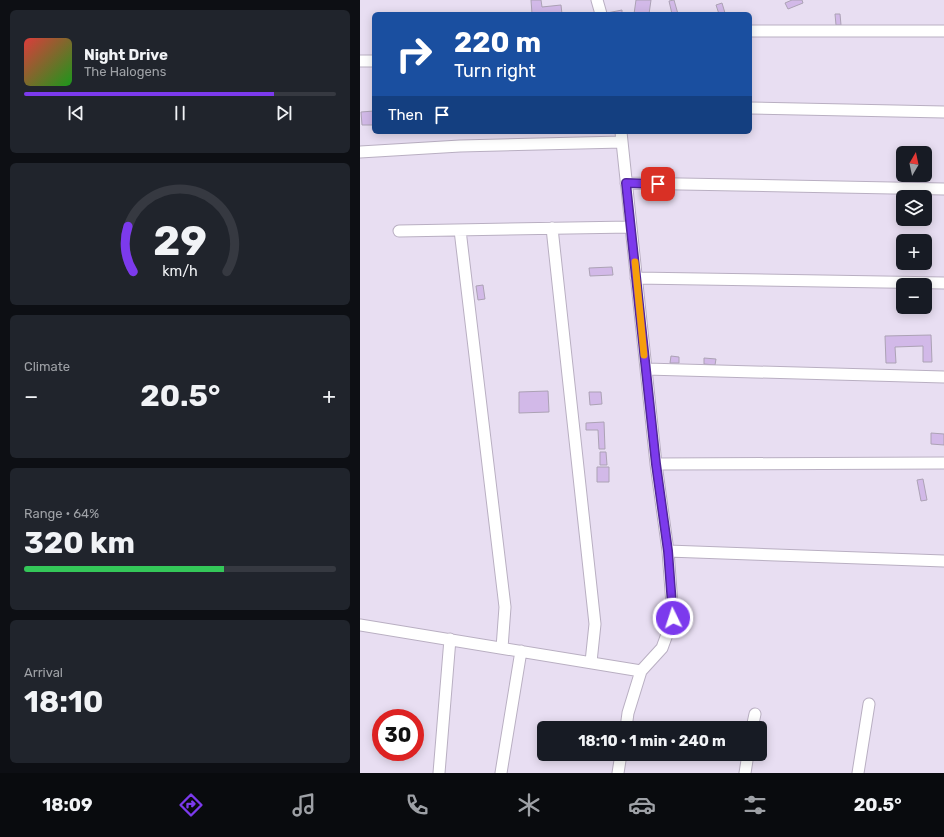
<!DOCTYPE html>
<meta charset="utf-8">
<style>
:root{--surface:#171b24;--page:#20242c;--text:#f1f3f6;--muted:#9ea1a6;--line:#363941;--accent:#7c3aed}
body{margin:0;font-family:Rubik,sans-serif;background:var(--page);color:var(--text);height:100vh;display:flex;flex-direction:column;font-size:15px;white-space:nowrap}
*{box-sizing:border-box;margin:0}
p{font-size:13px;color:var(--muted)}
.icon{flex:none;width:22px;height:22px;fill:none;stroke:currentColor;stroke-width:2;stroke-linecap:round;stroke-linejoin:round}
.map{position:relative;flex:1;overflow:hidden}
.details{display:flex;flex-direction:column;gap:10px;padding:10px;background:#0d0f14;width:360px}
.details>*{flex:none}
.hud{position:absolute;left:12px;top:12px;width:380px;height:122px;border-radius:6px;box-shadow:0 2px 10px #0003;background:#1a4fa0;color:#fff;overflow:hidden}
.needle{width:26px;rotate:9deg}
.controls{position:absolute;left:536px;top:146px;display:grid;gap:8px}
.controls a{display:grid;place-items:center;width:36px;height:36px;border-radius:6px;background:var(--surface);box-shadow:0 2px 10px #0003;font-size:20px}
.speed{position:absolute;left:12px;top:709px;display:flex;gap:8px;font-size:20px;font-weight:700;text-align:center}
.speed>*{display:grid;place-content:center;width:52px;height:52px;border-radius:50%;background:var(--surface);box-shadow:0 2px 10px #0003;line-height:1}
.speed .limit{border:6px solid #d22;background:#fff;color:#111}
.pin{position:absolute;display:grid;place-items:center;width:34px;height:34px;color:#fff;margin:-17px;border-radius:8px;box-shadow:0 2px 6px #0006}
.me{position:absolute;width:44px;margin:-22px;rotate:356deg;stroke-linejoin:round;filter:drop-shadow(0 0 3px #0008)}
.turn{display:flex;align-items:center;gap:14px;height:84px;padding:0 16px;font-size:18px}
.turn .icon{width:52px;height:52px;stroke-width:2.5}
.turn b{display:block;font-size:28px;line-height:34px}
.then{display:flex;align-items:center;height:38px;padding:0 16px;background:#0003;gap:8px;font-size:15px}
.big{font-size:30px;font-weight:700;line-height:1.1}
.details .card{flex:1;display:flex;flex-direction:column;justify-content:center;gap:6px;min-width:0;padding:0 14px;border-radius:6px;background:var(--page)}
.details .dial{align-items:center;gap:0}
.dial svg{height:104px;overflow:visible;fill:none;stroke:var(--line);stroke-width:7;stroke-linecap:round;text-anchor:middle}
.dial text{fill:var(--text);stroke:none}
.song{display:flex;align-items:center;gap:12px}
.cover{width:48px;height:48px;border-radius:6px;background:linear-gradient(135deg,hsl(0 70% 55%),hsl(120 70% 35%))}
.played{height:4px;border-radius:2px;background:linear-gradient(90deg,var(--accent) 80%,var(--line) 80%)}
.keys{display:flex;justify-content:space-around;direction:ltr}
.heat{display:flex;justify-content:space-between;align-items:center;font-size:22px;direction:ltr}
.charge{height:6px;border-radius:3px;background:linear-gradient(90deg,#34c759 64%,var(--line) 0)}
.trip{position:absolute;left:177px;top:721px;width:230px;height:40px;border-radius:6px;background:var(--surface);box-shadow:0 2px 10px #0003;font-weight:700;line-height:40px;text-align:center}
.menu{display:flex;height:64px;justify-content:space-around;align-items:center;background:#090b0e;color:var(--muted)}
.menu .icon{width:28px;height:28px}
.menu .current{color:var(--accent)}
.menu b{font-size:18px;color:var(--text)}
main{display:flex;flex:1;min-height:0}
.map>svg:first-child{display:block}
.building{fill:#d2b9e8;stroke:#aca2b5}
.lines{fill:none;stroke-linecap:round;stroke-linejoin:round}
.street-casing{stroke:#b9afc2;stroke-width:13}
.street{stroke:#fff;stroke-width:11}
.route-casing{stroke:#51269a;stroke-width:10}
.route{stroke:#7c3aed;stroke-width:7}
.slow{stroke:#f59e0b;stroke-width:7}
</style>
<main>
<section class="details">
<div class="card">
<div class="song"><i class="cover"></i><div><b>Night Drive</b><p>The Halogens</p></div></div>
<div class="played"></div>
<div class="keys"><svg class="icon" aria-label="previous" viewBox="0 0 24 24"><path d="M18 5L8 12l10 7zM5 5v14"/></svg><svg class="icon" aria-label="pause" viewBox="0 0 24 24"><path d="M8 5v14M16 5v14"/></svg><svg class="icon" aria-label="next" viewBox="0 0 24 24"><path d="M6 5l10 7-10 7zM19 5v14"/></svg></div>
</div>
<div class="card dial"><svg viewBox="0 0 100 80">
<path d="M14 69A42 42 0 1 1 86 69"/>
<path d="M14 69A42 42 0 0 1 10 34" stroke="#7c3aed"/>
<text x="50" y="56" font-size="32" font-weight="700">29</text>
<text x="50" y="72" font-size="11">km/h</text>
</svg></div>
<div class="card"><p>Climate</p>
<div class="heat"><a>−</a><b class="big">20.5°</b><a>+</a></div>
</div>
<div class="card"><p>Range · 64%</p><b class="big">320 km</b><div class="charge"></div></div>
<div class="card"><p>Arrival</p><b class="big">18:10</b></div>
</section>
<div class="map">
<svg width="584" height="773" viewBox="0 0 584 773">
<rect width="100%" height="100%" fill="#e8def2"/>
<path class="building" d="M 171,0 L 181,0 L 182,7 L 201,5 L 202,14 L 172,14 Z
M 276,0 L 291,0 L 289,14 L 274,14 Z
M 314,0 L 318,14 L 312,14 L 309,1 Z
M 432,0 L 442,0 L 443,3 L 428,9 L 425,3 Z
M 362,3 L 365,13 L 359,14 L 356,5 Z
M 262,10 L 262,14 L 247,14 L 247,13 Z
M 475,14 L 480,14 L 481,25 L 476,25 Z
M 14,111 L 14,125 L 2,125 L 1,112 Z
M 252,267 L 253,275 L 230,276 L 229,268 Z
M 123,285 L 125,299 L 118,300 L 116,286 Z
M 571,335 L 572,362 L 563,362 L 563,346 L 535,347 L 536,363 L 526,363 L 525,336 Z
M 311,356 L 319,357 L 319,363 L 310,363 Z
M 344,358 L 356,359 L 355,365 L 344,364 Z
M 188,391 L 189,412 L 159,413 L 159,392 Z
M 229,392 L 241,392 L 242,404 L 230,405 Z
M 244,422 L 245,449 L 239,449 L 238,430 L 226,430 L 226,423 Z
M 571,433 L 584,434 L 584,445 L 571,444 Z
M 240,452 L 246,452 L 247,465 L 240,465 Z
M 237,467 L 249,467 L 249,482 L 237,482 Z
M 563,479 L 567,500 L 561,501 L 557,480 Z"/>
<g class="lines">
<g class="street-casing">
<path id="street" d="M 237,0 L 241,14
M 390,31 L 584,31
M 0,61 L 14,61
M 390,108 L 584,112
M 261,132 L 296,464 L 308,551 L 313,618 L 302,648 L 281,671
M 0,152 L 100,146 L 262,142
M 266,183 L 584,189
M 192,228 L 235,624 L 231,662
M 100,230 L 145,607 L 142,648
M 39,231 L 271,227
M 276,278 L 584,283
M 286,369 L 584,377
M 296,464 L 584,463
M 308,551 L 584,561
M 0,625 L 281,671 L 268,713 L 266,728
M 392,728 L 395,714
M 79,773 L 90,639
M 141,773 L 161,651
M 258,773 L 261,754
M 385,773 L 388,754
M 498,773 L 509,704"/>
</g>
<use href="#street" class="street"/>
</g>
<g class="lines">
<g class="route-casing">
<path id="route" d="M 298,184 L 266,183 L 296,464 L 308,551 L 313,618"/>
</g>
<use href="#route" class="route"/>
<path class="slow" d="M 275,262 L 284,355"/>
</g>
</svg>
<div class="controls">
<a><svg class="needle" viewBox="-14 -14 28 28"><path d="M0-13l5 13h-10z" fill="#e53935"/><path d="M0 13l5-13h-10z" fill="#9ea1a6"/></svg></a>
<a><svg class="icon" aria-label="layers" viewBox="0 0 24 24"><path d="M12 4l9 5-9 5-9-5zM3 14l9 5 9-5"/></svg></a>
<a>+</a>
<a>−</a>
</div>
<div class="speed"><div class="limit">30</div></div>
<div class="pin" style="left:298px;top:184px;background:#d93025"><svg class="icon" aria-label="arrive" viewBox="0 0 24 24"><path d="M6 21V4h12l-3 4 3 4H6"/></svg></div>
<svg class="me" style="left:313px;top:618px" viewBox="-20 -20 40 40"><circle r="17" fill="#7c3aed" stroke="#fff" stroke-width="3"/><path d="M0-11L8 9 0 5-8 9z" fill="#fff"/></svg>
<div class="trip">18:10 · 1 min · 240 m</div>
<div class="hud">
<div class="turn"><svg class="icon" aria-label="right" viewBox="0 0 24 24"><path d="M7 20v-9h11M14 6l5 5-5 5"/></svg><div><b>220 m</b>Turn right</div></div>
<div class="then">Then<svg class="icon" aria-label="arrive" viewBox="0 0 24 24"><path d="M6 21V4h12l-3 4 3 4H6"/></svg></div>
</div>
</div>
</main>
<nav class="menu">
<b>18:09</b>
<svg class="icon current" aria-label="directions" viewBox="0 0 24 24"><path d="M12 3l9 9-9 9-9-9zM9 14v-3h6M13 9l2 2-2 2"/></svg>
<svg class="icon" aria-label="music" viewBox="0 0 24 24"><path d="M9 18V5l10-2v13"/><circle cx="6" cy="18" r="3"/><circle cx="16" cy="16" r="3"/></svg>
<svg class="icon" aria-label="phone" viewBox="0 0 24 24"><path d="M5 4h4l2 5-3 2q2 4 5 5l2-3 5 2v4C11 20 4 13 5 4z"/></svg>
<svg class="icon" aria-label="climate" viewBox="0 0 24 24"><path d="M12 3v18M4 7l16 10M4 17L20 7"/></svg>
<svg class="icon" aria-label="car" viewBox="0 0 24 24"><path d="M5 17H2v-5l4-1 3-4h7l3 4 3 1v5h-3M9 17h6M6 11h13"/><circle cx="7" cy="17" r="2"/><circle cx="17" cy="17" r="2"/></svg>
<svg class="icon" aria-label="filters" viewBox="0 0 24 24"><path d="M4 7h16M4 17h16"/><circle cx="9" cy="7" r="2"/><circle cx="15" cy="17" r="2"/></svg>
<b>20.5°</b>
</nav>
